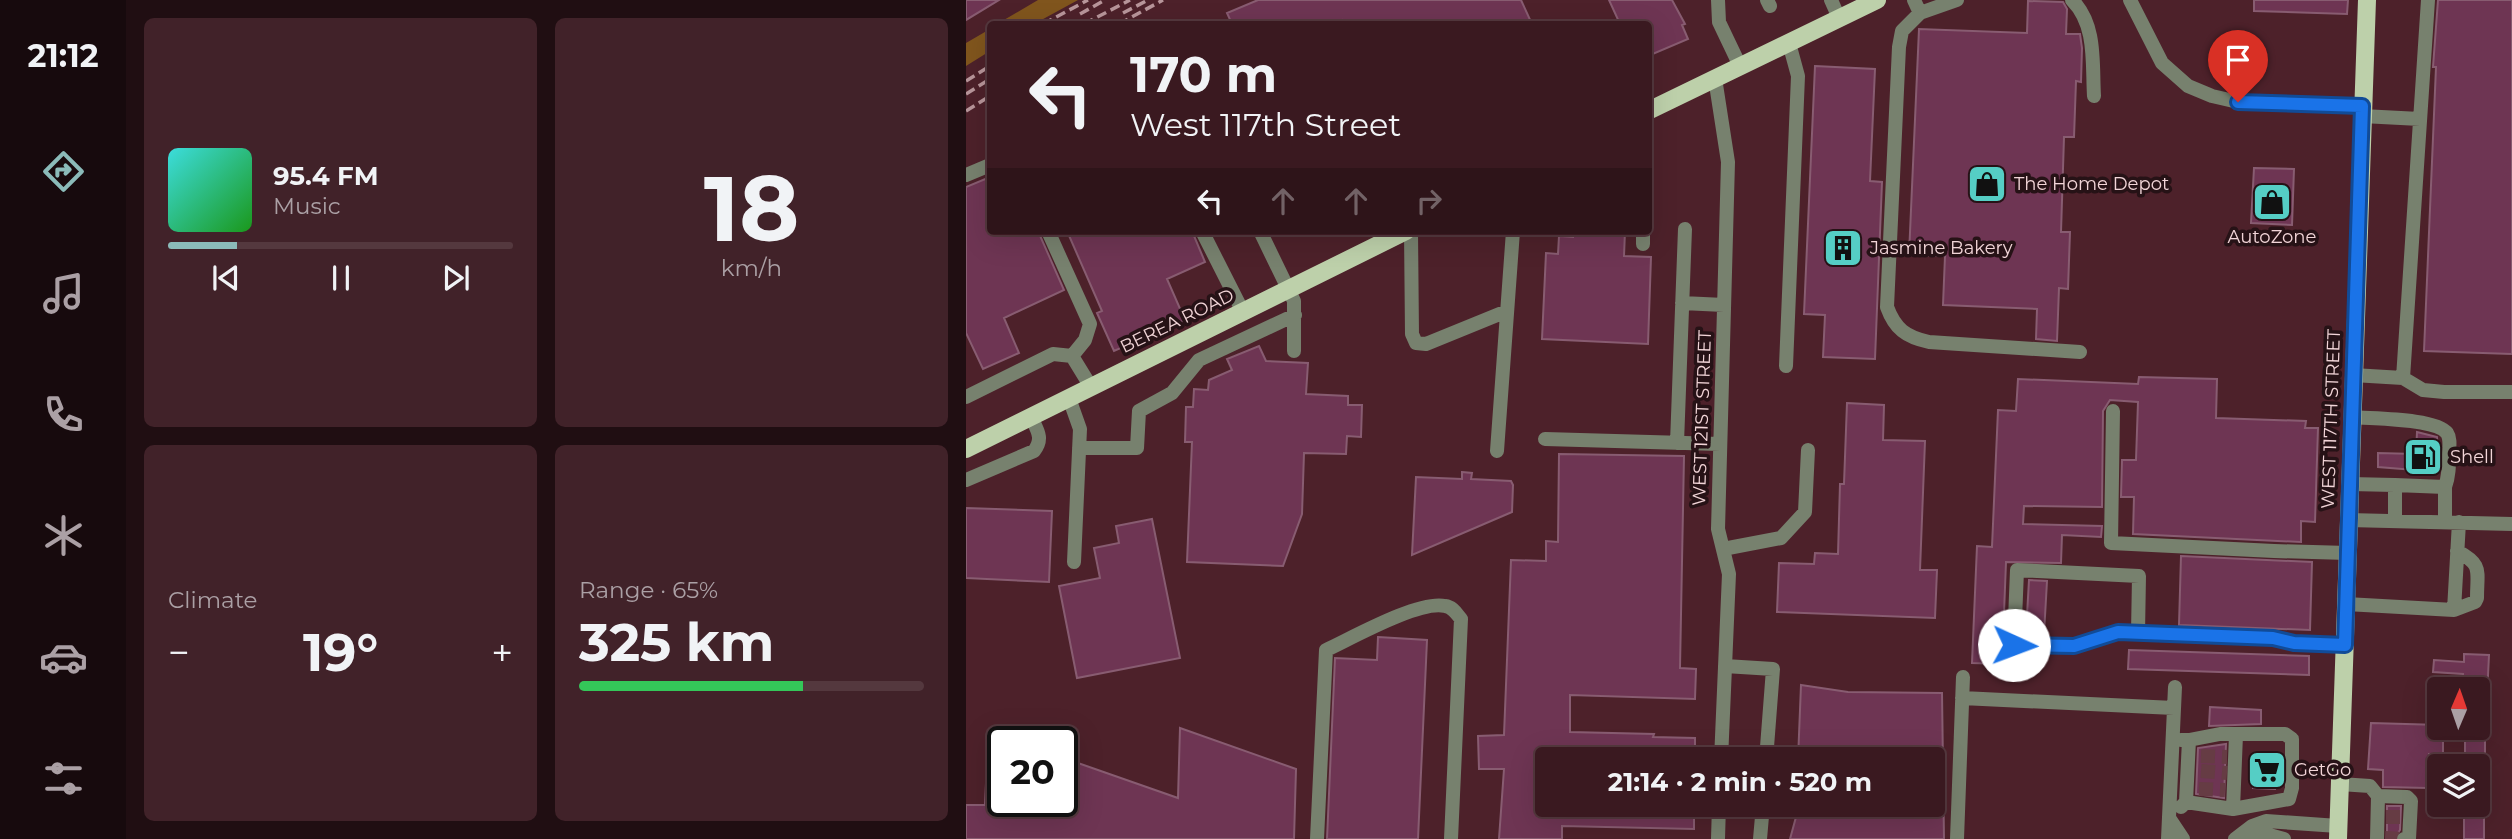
<!DOCTYPE html>
<meta charset="utf-8">
<style>
:root{--surface:#3a1920;--page:#412229;--text:#f1f3f6;--muted:#aba0a5;--line:#54383e;--accent:#8bbbb9}
body{margin:0;font-family:Montserrat,sans-serif;background:var(--page);color:var(--text);height:100vh;display:flex;flex-direction:column;font-size:26px;white-space:nowrap}
*{box-sizing:border-box;margin:0}
p{font-size:23px;color:var(--muted)}
.icon{flex:none;width:38px;height:38px;fill:none;stroke:currentColor;stroke-width:2;stroke-linecap:round;stroke-linejoin:round}
.map{position:relative;flex:1;overflow:hidden}
.sheet{display:flex;flex-direction:column;gap:18px;padding:18px;background:#200e12;width:840px}
.sheet>*{flex:none}
.hud{position:absolute;left:21px;top:21px;width:665px;height:214px;border-radius:7px;box-shadow:0 7px 28px #0002,0 0 0 2px var(--line);background:#3a1920;color:var(--text);overflow:hidden}
.needle{width:46px;rotate:2deg}
.controls{position:absolute;left:1461px;top:677px;display:grid;gap:14px}
.controls a{display:grid;place-items:center;width:63px;height:63px;border-radius:7px;background:var(--surface);box-shadow:0 7px 28px #0002,0 0 0 2px var(--line);font-size:35px}
.speed{position:absolute;left:21px;top:726px;display:flex;gap:14px;font-size:35px;font-weight:700;text-align:center}
.speed>*{display:grid;place-content:center;width:91px;height:91px;border-radius:50%;background:var(--surface);box-shadow:0 7px 28px #0002,0 0 0 2px var(--line);line-height:1}
.speed .limit{border:4px solid #111;border-radius:10px;background:#fff;color:#111}
.pin{position:absolute;display:grid;place-items:center;width:60px;height:60px;color:#fff;margin:-72px -30px;border-radius:50% 50% 50% 0;rotate:-45deg;box-shadow:0 0 7px #0007}
.pin .icon{rotate:45deg}
.me{position:absolute;width:77px;margin:-38px;rotate:92deg;stroke-linejoin:round;filter:drop-shadow(0 0 5px #0008)}
.turn{display:flex;align-items:center;gap:24px;height:147px;padding:0 28px;font-size:32px}
.turn .icon{width:91px;height:91px;stroke-width:2.5}
.turn b{display:block;font-size:49px;line-height:60px}
.lanes{display:flex;align-items:center;height:66px;padding:0 28px;background:#0003;justify-content:center;gap:35px;direction:ltr}
.lanes .off{opacity:.35}
.big{font-size:52px;font-weight:700;line-height:1.1}
.sheet .card{flex:1;display:flex;flex-direction:column;justify-content:center;gap:10px;min-width:0;padding:0 24px;border-radius:10px;background:var(--page)}
.sheet .dial{align-items:center;gap:0}
.dial b{font-size:91px;line-height:1}
.song{display:flex;align-items:center;gap:21px}
.cover{width:84px;height:84px;border-radius:10px;background:linear-gradient(135deg,hsl(180 70% 55%),hsl(120 70% 35%))}
.played{height:7px;border-radius:4px;background:linear-gradient(90deg,var(--accent) 20%,var(--line) 20%)}
.keys{display:flex;justify-content:space-around;direction:ltr}
.heat{display:flex;justify-content:space-between;align-items:center;font-size:38px;direction:ltr}
.charge{height:10px;border-radius:5px;background:linear-gradient(90deg,#34c759 65%,var(--line) 0)}
.sheet .tiles{flex:1;display:grid;gap:18px;grid-template-columns:repeat(2,1fr)}
.trip{position:absolute;left:569px;top:747px;width:410px;height:70px;border-radius:7px;background:var(--surface);box-shadow:0 7px 28px #0002,0 0 0 2px var(--line);font-weight:700;line-height:70px;text-align:center}
main{display:flex;flex:1;min-height:0}
.menu{display:flex;flex-direction:column;width:126px;justify-content:space-around;align-items:center;background:#170a0d;color:var(--muted)}
.menu .icon{width:49px;height:49px}
.menu .active{color:var(--accent)}
.menu b{font-size:32px;color:var(--text)}
.map>svg:first-child{display:block}
.forest{fill:#80551d}
.building{fill:#6e3553;stroke:#885c71;stroke-width:2}
.lines{fill:none;stroke-linecap:round;stroke-linejoin:round}
.minor-tunnel{stroke:#663c44;stroke-width:14;stroke-dasharray:14 7;stroke-linecap:butt}
.minor{stroke:#77816e;stroke-width:14}
.major{stroke:#bdd0aa;stroke-width:18}
.rail{stroke:#b7959a;stroke-width:3.5;stroke-dasharray:10 5;stroke-linecap:butt}
.route-casing{stroke:#114b97;stroke-width:18}
.route{stroke:#1a73e8;stroke-width:12}
.labels{text-anchor:middle;stroke-width:7;stroke-linejoin:round;paint-order:stroke}
.poi-label{font-size:18px;fill:#f2d5d8;stroke:#261216;text-anchor:start}
.street-label{font-size:18px;fill:#f2d5d8;stroke:#261216}
</style>
<main>
<nav class="menu">
<b>21:12</b>
<svg class="icon active" aria-label="directions" viewBox="0 0 24 24"><path d="M12 3l9 9-9 9-9-9zM9 14v-3h6M13 9l2 2-2 2"/></svg>
<svg class="icon" aria-label="music" viewBox="0 0 24 24"><path d="M9 18V5l10-2v13"/><circle cx="6" cy="18" r="3"/><circle cx="16" cy="16" r="3"/></svg>
<svg class="icon" aria-label="phone" viewBox="0 0 24 24"><path d="M5 4h4l2 5-3 2q2 4 5 5l2-3 5 2v4C11 20 4 13 5 4z"/></svg>
<svg class="icon" aria-label="climate" viewBox="0 0 24 24"><path d="M12 3v18M4 7l16 10M4 17L20 7"/></svg>
<svg class="icon" aria-label="car" viewBox="0 0 24 24"><path d="M5 17H2v-5l4-1 3-4h7l3 4 3 1v5h-3M9 17h6M6 11h13"/><circle cx="7" cy="17" r="2"/><circle cx="17" cy="17" r="2"/></svg>
<svg class="icon" aria-label="filters" viewBox="0 0 24 24"><path d="M4 7h16M4 17h16"/><circle cx="9" cy="7" r="2"/><circle cx="15" cy="17" r="2"/></svg>
</nav>
<section class="sheet">
<div class="tiles">
<div class="card">
<div class="song"><i class="cover"></i><div><b>95.4 FM</b><p>Music</p></div></div>
<div class="played"></div>
<div class="keys"><svg class="icon" aria-label="previous" viewBox="0 0 24 24"><path d="M18 5L8 12l10 7zM5 5v14"/></svg><svg class="icon" aria-label="pause" viewBox="0 0 24 24"><path d="M8 5v14M16 5v14"/></svg><svg class="icon" aria-label="next" viewBox="0 0 24 24"><path d="M6 5l10 7-10 7zM19 5v14"/></svg></div>
</div>
<div class="card dial"><b>18</b><p>km/h</p></div>
<div class="card"><p>Climate</p>
<div class="heat"><a>−</a><b class="big">19°</b><a>+</a></div>
</div>
<div class="card"><p>Range · 65%</p><b class="big">325 km</b><div class="charge"></div></div>
</div>
</section>
<div class="map">
<svg width="1546" height="839" viewBox="0 0 1546 839">
<rect width="100%" height="100%" fill="#4d212a"/>
<path class="forest" d="M 72,0 L 112,0 L 68,24 L 31,24 Z
M 24,29 L 24,51 L 0,66 L 0,43 Z"/>
<path class="building" d="M 0,0 L 33,0 L 0,20 Z
M 292,0 L 555,0 L 566,24 L 378,24 L 376,20 L 366,24 L 266,24 L 261,13 Z
M 643,0 L 706,0 L 719,24 L 716,25 L 722,39 L 682,56 L 682,24 L 654,24 Z
M 1288,0 L 1382,0 L 1381,14 L 1288,11 Z
M 1472,0 L 1546,0 L 1546,354 L 1458,351 L 1470,67 L 1467,67 Z
M 1062,1 L 1097,2 L 1101,9 L 1100,34 L 1114,34 L 1116,48 L 1115,82 L 1110,81 L 1108,137 L 1098,137 L 1095,232 L 1104,232 L 1102,289 L 1093,288 L 1091,341 L 1070,339 L 1071,309 L 977,305 L 979,256 L 943,255 L 953,29 L 1061,33 Z
M 849,66 L 909,69 L 904,181 L 916,182 L 909,359 L 857,357 L 859,315 L 838,314 Z
M 1288,168 L 1328,169 L 1326,225 L 1285,223 Z
M 24,177 L 24,231 L 72,231 L 98,290 L 38,318 L 53,353 L 17,369 L 0,333 L 0,187 Z
M 101,231 L 226,231 L 239,262 L 201,279 L 219,320 L 148,351 L 131,313 L 136,311 Z
M 607,231 L 659,231 L 658,256 L 685,257 L 682,344 L 576,339 L 580,253 L 592,254 L 593,236 L 607,237 Z
M 293,346 L 300,361 L 342,363 L 340,394 L 382,396 L 382,405 L 396,405 L 395,437 L 381,436 L 380,454 L 338,453 L 336,514 L 317,566 L 221,562 L 226,442 L 219,442 L 220,407 L 227,407 L 228,389 L 242,390 L 243,380 L 266,370 L 261,359 Z
M 1173,377 L 1251,379 L 1250,418 L 1340,421 L 1339,428 L 1352,428 L 1349,522 L 1335,521 L 1335,542 L 1167,534 L 1168,497 L 1155,497 L 1156,460 L 1170,460 L 1172,402 L 1144,400 L 1137,411 L 1136,507 L 1058,506 L 1057,524 L 1136,526 L 1135,537 L 1096,535 L 1095,563 L 1040,562 L 1036,664 L 1006,663 L 1011,546 L 1026,547 L 1032,410 L 1050,411 L 1052,379 L 1172,384 Z
M 881,403 L 918,405 L 917,440 L 959,441 L 954,570 L 971,570 L 969,618 L 811,612 L 813,563 L 848,564 L 849,553 L 872,554 L 874,484 L 878,484 Z
M 1451,432 L 1471,437 L 1473,472 L 1412,467 L 1412,453 L 1450,454 Z
M 593,454 L 718,456 L 714,668 L 730,669 L 729,699 L 604,695 L 604,732 L 688,734 L 687,737 L 729,738 L 729,760 L 581,760 L 581,805 L 728,805 L 728,829 L 596,826 L 596,839 L 533,839 L 538,769 L 513,769 L 512,736 L 538,735 L 545,560 L 580,561 L 580,541 L 592,542 Z
M 496,472 L 506,473 L 505,479 L 545,481 L 547,485 L 546,512 L 446,555 L 450,477 L 496,479 Z
M 0,508 L 86,511 L 83,582 L 0,578 Z
M 186,519 L 214,658 L 111,678 L 93,586 L 134,578 L 128,548 L 153,543 L 150,526 Z
M 1215,556 L 1346,562 L 1344,630 L 1213,625 Z
M 1063,580 L 1081,581 L 1078,634 L 1060,633 Z
M 412,637 L 461,640 L 452,839 L 361,839 L 369,658 L 411,660 Z
M 1163,650 L 1343,656 L 1343,675 L 1162,669 Z
M 1498,654 L 1523,655 L 1520,717 L 1512,717 L 1512,690 L 1497,690 L 1497,674 L 1467,672 L 1468,660 L 1498,662 Z
M 835,685 L 882,692 L 976,693 L 978,839 L 824,839 L 830,817 L 830,805 L 966,805 L 966,760 L 832,760 Z
M 1244,707 L 1295,710 L 1295,724 L 1243,726 Z
M 1405,723 L 1474,725 L 1474,728 L 1477,728 L 1477,754 L 1463,754 L 1462,788 L 1417,787 L 1417,770 L 1402,769 Z
M 214,728 L 330,769 L 328,839 L 0,839 L 0,805 L 19,805 L 21,761 L 37,761 L 37,802 L 96,802 L 96,762 L 112,763 L 212,798 Z
M 1499,728 L 1519,728 L 1519,766 L 1499,766 Z
M 1260,744 L 1258,798 L 1230,794 L 1232,748 Z
M 1289,753 L 1311,755 L 1309,789 L 1287,788 Z
M 1498,805 L 1518,805 L 1518,839 L 1498,839 Z
M 1421,806 L 1435,806 L 1434,830 L 1428,839 L 1421,839 Z"/>
<g class="lines">
<path class="minor-tunnel" d="M 1235,756 L 1261,757
M 1235,771 L 1261,773
M 1233,789 L 1259,790
M 1420,817 L 1438,817
M 1419,838 L 1438,839"/>
<path class="minor" d="M 752,0 L 753,22 L 774,66
M 801,0 L 804,6
M 865,0 L 873,18
M 948,0 L 954,13 L 991,0
M 1106,0 C 1131,25 1126,64 1128,96
M 1164,0 L 1196,63 L 1222,86 L 1246,96 L 1272,102 L 1396,106
M 954,13 L 936,31 L 933,47 L 921,307 C 929,329 940,337 963,342 L 1114,352
M 749,78 L 762,162 L 752,529 L 763,574 L 755,760
M 1396,116 L 1454,119
M 0,175 L 24,165
M 82,231 L 124,324 L 119,340 L 106,356
M 236,231 L 277,312
M 294,231 L 328,301 L 328,351
M 445,231 L 446,334 L 450,343 L 460,344 L 541,311
M 677,231 L 677,244
M 716,303 L 758,305
M 820,366 L 832,76 L 823,43
M 1387,375 L 1437,378 L 1457,390 L 1478,392 L 1546,392
M 1437,378 L 1462,0
M 0,397 L 87,354 L 106,356 L 125,387
M 103,398 L 114,429 L 108,562
M 1147,411 L 1145,543 L 1308,551 L 1382,553
M 1386,417 C 1405,419 1470,418 1481,433 C 1485,439 1483,448 1483,455 C 1483,466 1483,476 1479,487
M 579,439 L 754,444
M 711,443 L 719,229
M 113,448 L 171,448 L 173,411 L 206,393 L 233,360 L 329,315
M 531,451 L 547,231
M 0,480 L 68,451 C 78,438 71,430 65,417
M 1384,484 L 1429,485
M 1382,520 L 1546,524
M 1429,520 L 1429,485 L 1479,487 L 1479,522
M 757,549 L 815,538 L 839,512 L 842,450
M 1380,604 L 1488,610 L 1493,522
M 1488,610 L 1509,602 L 1511,598 C 1511,570 1517,565 1491,551
M 1172,633 L 1173,576 L 1051,570 L 1048,645 L 1108,646 L 1152,632 L 1307,638 L 1328,643 L 1379,645
M 759,666 L 807,669 L 800,760
M 996,698 L 1208,708
M 1215,740 L 1223,740 L 1220,802 L 1215,807
M 1374,784 L 1404,786 L 1412,796 L 1441,797 L 1445,801 L 1443,839 L 1438,839
M 1220,802 L 1267,809 L 1323,799 L 1326,788 L 1326,739 L 1319,734 L 1254,734 L 1223,740
M 1267,809 L 1270,735
M 1203,818 L 1217,839
M 1279,836 L 1296,833 L 1318,839
M 351,839 L 360,650 C 386,638 453,600 479,606 C 487,607 490,613 495,619 L 485,839
M 752,839 L 753,805
M 794,839 L 797,805
M 991,839 L 997,677
M 1202,839 L 1209,687
M 1269,839 L 1286,826 L 1300,821 L 1372,826
M 1411,839 L 1412,796"/>
<path class="major" d="M 682,111 L 911,0
M 0,449 L 440,231
M 1372,839 L 1401,0"/>
<path class="rail" d="M 157,13 L 182,0
M 114,14 L 139,0
M 77,24 L 122,0
M 118,24 L 164,0
M 153,24 L 197,0
M 0,81 L 24,66
M 0,94 L 24,79
M 0,111 L 24,96"/>
</g>
<g class="lines">
<g class="route-casing">
<path id="route" d="M 1048,645 L 1108,646 L 1152,632 L 1307,638 L 1328,643 L 1379,645 L 1396,106 L 1272,102"/>
</g>
<use href="#route" class="route"/>
</g>
<defs>
<g id="shop-square" transform="scale(2.0125)"><rect x="-9" y="-9" width="18" height="18" rx="4" fill="#55cec5" stroke="#261216"/><path d="M-5-2.5h2.3a2.7 3.5 0 0 1 5.4 0H5L5.5 6h-11ZM-1.5-2.5h3a1.5 2.3 0 0 0-3 0Z" fill="#111"/></g>
<g id="building-square" transform="scale(2.0125)"><rect x="-9" y="-9" width="18" height="18" rx="4" fill="#55cec5" stroke="#261216"/><path d="M-4-6H4V6H1V3H-1V6H-4ZM-2.5-4.3h1.7v1.8h-1.7ZM.8-4.3h1.7v1.8H.8ZM-2.5-1h1.7V.8h-1.7ZM.8-1h1.7V.8H.8Z" fill="#111"/></g>
<g id="fuel-square" transform="scale(2.0125)"><rect x="-9" y="-9" width="18" height="18" rx="4" fill="#55cec5" stroke="#261216"/><path d="M-5.5-6h7V0h2V4h1.3V-2.5L3-4.5l.8-.8L6-3V5H2.5V1h-1V6h-7ZM-4.2-4.7v3.2H.2V-4.7Z" fill="#111"/></g>
<g id="supermarket-square" transform="scale(2.0125)"><rect x="-9" y="-9" width="18" height="18" rx="4" fill="#55cec5" stroke="#261216"/><path d="M-6-5.5h2.5l.6 2H6L4.5 2H-2.5L-4.4-4H-6ZM-1.5 3.2a1.3 1.3 0 1 0 .1 0ZM3 3.2a1.3 1.3 0 1 0 .1 0Z" fill="#111"/></g>
</defs>
<g fill-rule="evenodd">
<use href="#shop-square" x="1021" y="184"/>
<use href="#shop-square" x="1306" y="202"/>
<use href="#building-square" x="877" y="248"/>
<use href="#fuel-square" x="1457" y="457"/>
<use href="#supermarket-square" x="1301" y="770"/>
</g>
<g class="labels">
<g class="poi-label">
<text x="1048" y="190">The Home Depot</text>
<text x="1306" y="243" text-anchor="middle">AutoZone</text>
<text x="904" y="254">Jasmine Bakery</text>
<text x="1484" y="463">Shell</text>
<text x="1328" y="776">GetGo</text>
</g>
<g class="street-label">
<text transform="translate(211 321) rotate(-26)" y="6">BEREA ROAD</text>
<text transform="translate(736 418) rotate(-88)" y="6">WEST 121ST STREET</text>
<text transform="translate(1365 419) rotate(-88)" y="6">WEST 117TH STREET</text>
</g>
</g>
</svg>
<div class="controls">
<a><svg class="needle" viewBox="-14 -14 28 28"><path d="M0-13l5 13h-10z" fill="#e53935"/><path d="M0 13l5-13h-10z" fill="#aba0a5"/></svg></a>
<a><svg class="icon" aria-label="layers" viewBox="0 0 24 24"><path d="M12 4l9 5-9 5-9-5zM3 14l9 5 9-5"/></svg></a>
</div>
<div class="speed"><div class="limit">20</div></div>
<div class="pin" style="left:1272px;top:102px;background:#d93025"><svg class="icon" aria-label="arrive" viewBox="0 0 24 24"><path d="M6 21V4h12l-3 4 3 4H6"/></svg></div>
<svg class="me" style="left:1048px;top:645px" viewBox="-20 -20 40 40"><circle r="19" fill="#fff"/><path d="M0-13L10 11 0 6-10 11z" fill="#1a73e8"/></svg>
<div class="trip">21:14 · 2 min · 520 m</div>
<div class="hud">
<div class="turn"><svg class="icon" aria-label="left" viewBox="0 0 24 24"><path d="M17 20v-9H6M10 6l-5 5 5 5"/></svg><div><b>170 m</b>West 117th Street</div></div>
<div class="lanes"><svg class="icon" aria-label="left" viewBox="0 0 24 24"><path d="M17 20v-9H6M10 6l-5 5 5 5"/></svg><svg class="icon off" aria-label="ahead" viewBox="0 0 24 24"><path d="M12 20V5M6 11l6-6 6 6"/></svg><svg class="icon off" aria-label="ahead" viewBox="0 0 24 24"><path d="M12 20V5M6 11l6-6 6 6"/></svg><svg class="icon off" aria-label="right" viewBox="0 0 24 24"><path d="M7 20v-9h11M14 6l5 5-5 5"/></svg></div>
</div>
</div>
</main>
